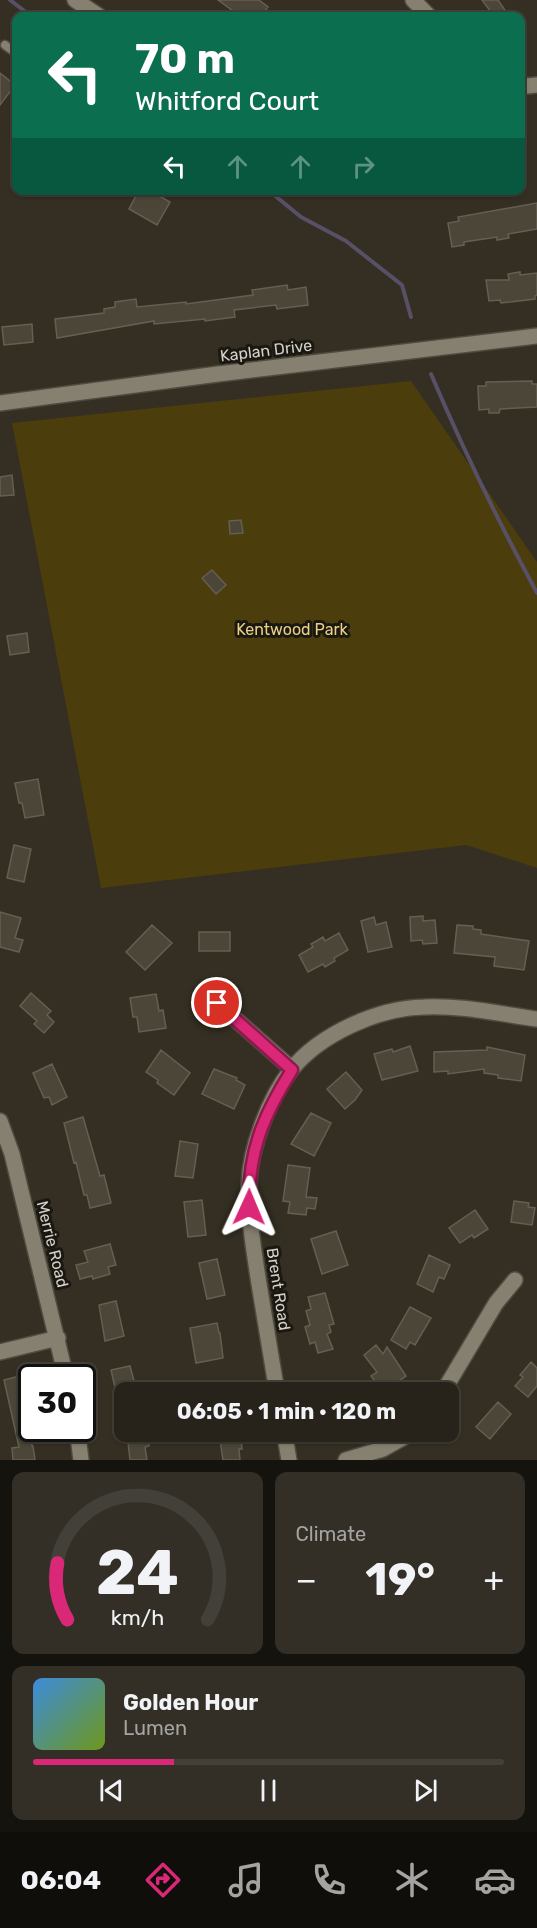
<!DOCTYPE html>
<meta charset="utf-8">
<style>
:root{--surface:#27231a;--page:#332f27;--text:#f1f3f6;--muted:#a4a4a2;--line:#434039;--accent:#db2777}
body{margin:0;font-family:Rubik,sans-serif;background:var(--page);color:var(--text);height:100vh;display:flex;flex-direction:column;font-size:22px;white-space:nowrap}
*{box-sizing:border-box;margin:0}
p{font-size:20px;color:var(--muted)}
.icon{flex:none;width:33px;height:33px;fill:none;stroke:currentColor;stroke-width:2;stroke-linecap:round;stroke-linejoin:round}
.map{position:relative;height:1460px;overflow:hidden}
.sheet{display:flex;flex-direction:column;gap:12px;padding:12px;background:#15130e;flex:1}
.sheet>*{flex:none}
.hud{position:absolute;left:12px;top:12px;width:513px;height:183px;border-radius:12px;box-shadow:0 2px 4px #0004,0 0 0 2px var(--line);background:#0b6e4f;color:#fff;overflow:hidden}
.speed{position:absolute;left:18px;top:1364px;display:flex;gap:12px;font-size:30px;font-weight:700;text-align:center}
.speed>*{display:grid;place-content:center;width:78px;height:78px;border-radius:50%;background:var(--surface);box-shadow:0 2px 4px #0004,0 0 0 2px var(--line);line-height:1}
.speed .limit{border:3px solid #111;border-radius:9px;background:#fff;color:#111}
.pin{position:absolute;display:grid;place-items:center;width:51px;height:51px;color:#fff;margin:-26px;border:3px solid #fff;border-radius:50%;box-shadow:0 2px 6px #0007}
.me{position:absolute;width:66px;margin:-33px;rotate:1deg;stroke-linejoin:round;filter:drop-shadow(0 0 4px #0008)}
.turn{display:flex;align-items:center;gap:21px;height:126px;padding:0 24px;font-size:27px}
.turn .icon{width:78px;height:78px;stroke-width:2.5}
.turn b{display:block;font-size:42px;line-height:51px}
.lanes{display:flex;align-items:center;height:57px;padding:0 24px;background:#0003;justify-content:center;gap:30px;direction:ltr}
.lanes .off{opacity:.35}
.big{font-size:45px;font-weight:700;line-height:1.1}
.sheet .widget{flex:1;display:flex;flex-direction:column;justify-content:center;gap:9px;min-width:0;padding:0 21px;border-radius:12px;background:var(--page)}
.sheet .dial{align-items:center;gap:0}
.dial svg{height:156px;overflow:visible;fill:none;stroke:var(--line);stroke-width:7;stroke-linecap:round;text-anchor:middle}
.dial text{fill:var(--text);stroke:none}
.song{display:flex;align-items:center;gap:18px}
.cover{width:72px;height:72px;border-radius:9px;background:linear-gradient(135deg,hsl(210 70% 55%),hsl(80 70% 35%))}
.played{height:6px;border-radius:3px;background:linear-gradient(90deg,var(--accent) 30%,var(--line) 30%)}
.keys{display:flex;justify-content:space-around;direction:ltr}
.heat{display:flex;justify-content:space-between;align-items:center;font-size:33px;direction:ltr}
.sheet .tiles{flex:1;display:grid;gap:12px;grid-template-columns:1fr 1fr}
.widget:last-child{grid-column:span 2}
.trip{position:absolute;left:114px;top:1382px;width:345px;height:60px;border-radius:12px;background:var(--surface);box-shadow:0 2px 4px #0004,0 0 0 2px var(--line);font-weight:700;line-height:60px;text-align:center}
.tabs{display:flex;height:96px;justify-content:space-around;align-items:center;background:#100e0a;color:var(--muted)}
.tabs .icon{width:42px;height:42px}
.tabs .selected{color:var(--accent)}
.tabs b{font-size:27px;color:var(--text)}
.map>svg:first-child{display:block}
.green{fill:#4b3d0c}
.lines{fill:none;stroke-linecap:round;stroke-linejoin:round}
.stream{stroke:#575067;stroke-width:4}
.building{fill:#4b4638;stroke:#645f50;stroke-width:1.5}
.service-casing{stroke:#504b3f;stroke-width:11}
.minor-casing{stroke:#504b3f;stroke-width:18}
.tertiary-casing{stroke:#504b3f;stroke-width:18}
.service{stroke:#868070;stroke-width:8}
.minor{stroke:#868070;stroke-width:15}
.tertiary{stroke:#868070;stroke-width:15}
.route-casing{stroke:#8e194d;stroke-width:15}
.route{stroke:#db2777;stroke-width:10}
.labels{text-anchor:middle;stroke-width:6;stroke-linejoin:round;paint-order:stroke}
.street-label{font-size:16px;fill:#d4d1c9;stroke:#1a1811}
.park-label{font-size:16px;fill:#e9d085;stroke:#1a1811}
</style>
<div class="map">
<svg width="537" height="1460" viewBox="0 0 537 1460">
<rect width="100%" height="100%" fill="#342f22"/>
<path class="green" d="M 411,381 L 537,562 L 537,868 L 466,845 L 101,888 L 12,423 Z"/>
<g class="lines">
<path class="stream" d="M 10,0 L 31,16
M 268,190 L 301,217 L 346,241 L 402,285 L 411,317
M 431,374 C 463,449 498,521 537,593"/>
</g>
<path class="building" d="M 218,0 L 259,0 L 268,7 L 261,16 L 240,16 Z
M 482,0 L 498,0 L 509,16 L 494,16 Z
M 0,73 L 15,85 L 0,105 Z
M 139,190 L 149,190 L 170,202 L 157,225 L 129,209 Z
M 537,203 L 537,229 L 508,234 L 509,238 L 497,240 L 497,237 L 464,242 L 464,245 L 452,247 L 448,223 L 459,221 L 458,217 Z
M 520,272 L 520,275 L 537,273 L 537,295 L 535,296 L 535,299 L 501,303 L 500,300 L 489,301 L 486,280 L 509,280 L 508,274 Z
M 287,285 L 288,290 L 306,287 L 308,305 L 277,309 L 276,305 L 234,310 L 235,317 L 205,321 L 205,319 L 154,324 L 154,321 L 57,338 L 55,319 L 104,313 L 104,309 L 115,307 L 115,302 L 136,299 L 137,307 L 186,302 L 186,304 L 253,295 L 252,290 Z
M 32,324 L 33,342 L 4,345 L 2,327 Z
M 532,381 L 532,384 L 537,384 L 537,407 L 500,409 L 499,413 L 489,413 L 489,409 L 479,410 L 478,386 L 486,386 L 486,382 Z
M 12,475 L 14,495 L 0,496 L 0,477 Z
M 241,520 L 243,533 L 230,534 L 229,521 Z
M 212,570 L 226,585 L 216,594 L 202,578 Z
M 27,633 L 29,652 L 10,655 L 7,636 Z
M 38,779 L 44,815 L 25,818 L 22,803 L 19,803 L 15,783 Z
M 14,845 L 31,849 L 24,882 L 7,878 Z
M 0,912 L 21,918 L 15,938 L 23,940 L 19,952 L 0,947 Z
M 423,916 L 423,921 L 435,920 L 437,943 L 423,944 L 422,940 L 411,941 L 410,917 Z
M 374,917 L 376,925 L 386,922 L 392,947 L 368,952 L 361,921 Z
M 152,925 L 172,943 L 145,970 L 126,952 Z
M 457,925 L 473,926 L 473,929 L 481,930 L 481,934 L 529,941 L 524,970 L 494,966 L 495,957 L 454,953 Z
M 199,932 L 230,932 L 230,951 L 199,951 Z
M 339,933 L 348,950 L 334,958 L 335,961 L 325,967 L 323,964 L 308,972 L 299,955 L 313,947 L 311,944 L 323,937 L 325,941 Z
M 31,993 L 51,1011 L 47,1015 L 54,1022 L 44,1033 L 34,1024 L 37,1021 L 20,1006 Z
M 156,994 L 159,1011 L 163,1010 L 166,1028 L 139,1032 L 137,1017 L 133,1017 L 130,998 Z
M 410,1046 L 418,1071 L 382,1080 L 374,1054 L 392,1049 L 393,1052 Z
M 487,1047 L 525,1055 L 521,1081 L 498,1078 L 498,1075 L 484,1073 L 484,1069 L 448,1074 L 448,1071 L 434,1072 L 434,1052 L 487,1050 Z
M 161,1050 L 190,1073 L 174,1095 L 157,1083 L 158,1080 L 146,1072 Z
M 52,1064 L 67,1097 L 52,1105 L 49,1097 L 44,1098 L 33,1073 Z
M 214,1069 L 237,1078 L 236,1080 L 245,1085 L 234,1109 L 202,1094 Z
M 346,1072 L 362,1090 L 355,1100 L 345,1109 L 327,1089 Z
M 311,1113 L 331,1123 L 314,1156 L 291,1144 Z
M 83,1117 L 100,1176 L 104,1175 L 111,1203 L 90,1208 L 87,1195 L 84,1195 L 76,1162 L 74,1163 L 64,1123 Z
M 180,1141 L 198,1144 L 193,1178 L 175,1176 Z
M 288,1165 L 310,1168 L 306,1197 L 317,1198 L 315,1209 L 307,1208 L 306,1215 L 288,1213 L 290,1202 L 283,1201 Z
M 202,1200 L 206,1235 L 188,1237 L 184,1202 Z
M 514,1201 L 529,1203 L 528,1207 L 535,1208 L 532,1225 L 511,1222 Z
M 475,1210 L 488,1229 L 474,1238 L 472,1235 L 460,1243 L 449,1228 Z
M 336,1231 L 348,1265 L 322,1274 L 311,1239 Z
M 110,1244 L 116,1265 L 108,1267 L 110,1274 L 93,1279 L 92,1276 L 80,1279 L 76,1265 L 88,1262 L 84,1251 Z
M 429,1255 L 450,1265 L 444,1279 L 439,1277 L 433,1292 L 417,1284 Z
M 217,1259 L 225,1295 L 207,1299 L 199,1263 Z
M 325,1293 L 334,1324 L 329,1325 L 331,1332 L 327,1334 L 333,1349 L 318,1353 L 315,1342 L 310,1344 L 305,1327 L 310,1325 L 306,1311 L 311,1309 L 308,1297 Z
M 116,1301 L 124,1336 L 105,1341 L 99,1305 Z
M 410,1307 L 431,1318 L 415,1345 L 410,1342 L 406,1349 L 391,1340 Z
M 217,1323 L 219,1333 L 220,1333 L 223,1358 L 196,1363 L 190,1328 Z
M 376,1345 L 383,1354 L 387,1347 L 406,1376 L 393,1385 L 390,1381 L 380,1388 L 371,1376 L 377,1372 L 364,1355 Z
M 531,1362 L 537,1368 L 537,1386 L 528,1397 L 515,1386 L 523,1377 L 520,1375 Z
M 130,1366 L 137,1392 L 116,1392 L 111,1370 Z
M 20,1376 L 25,1397 L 29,1396 L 32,1407 L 32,1446 L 33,1446 L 35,1460 L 13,1460 L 12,1448 L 19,1447 L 4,1380 Z
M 498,1402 L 511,1414 L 490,1439 L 476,1427 Z
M 122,1431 L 155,1431 L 155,1438 L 148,1439 L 149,1446 L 145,1447 L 147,1460 L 130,1460 L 128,1442 L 123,1442 Z
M 240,1431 L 242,1449 L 239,1449 L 240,1460 L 223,1460 L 219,1434 Z"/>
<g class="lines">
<g class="service-casing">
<path id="service" d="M 5,45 L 16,53"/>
</g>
<g class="minor-casing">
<path id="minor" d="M 75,0 L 99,16
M 413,0 L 429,16
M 520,84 L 527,86 L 537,85
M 217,1003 L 292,1069
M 0,1121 L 12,1154 L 66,1377
M 0,1352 L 58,1338
M 277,1392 C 271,1356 265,1320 259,1284 C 254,1251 248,1218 249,1184 C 250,1148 269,1098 291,1070 C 320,1034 378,1008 424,1007 C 461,1005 500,1014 537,1019
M 443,1392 L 496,1303 L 515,1280
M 77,1428 L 81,1460
M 284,1431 L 289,1460
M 346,1460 L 383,1449 L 415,1431"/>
</g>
<g class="tertiary-casing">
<path id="tertiary" d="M 0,403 L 218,374 L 537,336"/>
</g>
<use href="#service" class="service"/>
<use href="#minor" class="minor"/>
<use href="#tertiary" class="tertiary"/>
</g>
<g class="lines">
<g class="route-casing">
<path id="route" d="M 217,1003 L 292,1070 C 263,1116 248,1152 249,1207"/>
</g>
<use href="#route" class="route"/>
</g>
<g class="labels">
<g class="street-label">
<text transform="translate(266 350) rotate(-7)" y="6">Kaplan Drive</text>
<text transform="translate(53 1244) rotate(76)" y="6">Merrie Road</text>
<text transform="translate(279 1289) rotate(81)" y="6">Brent Road</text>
</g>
<g class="park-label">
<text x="292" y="635">Kentwood Park</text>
</g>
</g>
</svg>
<div class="speed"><div class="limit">30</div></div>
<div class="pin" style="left:217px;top:1003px;background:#d93025"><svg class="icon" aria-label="arrive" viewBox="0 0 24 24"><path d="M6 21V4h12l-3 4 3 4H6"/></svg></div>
<svg class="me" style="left:249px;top:1207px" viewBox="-20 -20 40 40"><path d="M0-17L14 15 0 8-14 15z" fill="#db2777" stroke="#fff" stroke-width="4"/></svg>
<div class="trip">06:05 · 1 min · 120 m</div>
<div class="hud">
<div class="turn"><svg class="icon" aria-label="left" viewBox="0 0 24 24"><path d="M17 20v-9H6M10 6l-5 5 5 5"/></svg><div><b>70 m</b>Whitford Court</div></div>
<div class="lanes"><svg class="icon" aria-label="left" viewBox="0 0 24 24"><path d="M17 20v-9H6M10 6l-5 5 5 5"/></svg><svg class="icon off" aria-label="ahead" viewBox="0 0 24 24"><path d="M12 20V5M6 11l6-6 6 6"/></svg><svg class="icon off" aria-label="ahead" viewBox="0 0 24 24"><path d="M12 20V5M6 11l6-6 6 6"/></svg><svg class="icon off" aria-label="right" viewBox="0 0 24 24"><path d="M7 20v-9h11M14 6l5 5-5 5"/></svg></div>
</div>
</div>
<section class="sheet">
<div class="tiles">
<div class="widget dial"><svg viewBox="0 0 100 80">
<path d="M14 69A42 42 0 1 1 86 69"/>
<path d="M14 69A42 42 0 0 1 9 40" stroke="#db2777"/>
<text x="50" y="56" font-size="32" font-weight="700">24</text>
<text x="50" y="72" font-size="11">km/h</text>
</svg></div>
<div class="widget"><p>Climate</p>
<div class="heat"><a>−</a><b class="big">19°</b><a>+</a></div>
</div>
<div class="widget">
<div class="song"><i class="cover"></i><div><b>Golden Hour</b><p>Lumen</p></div></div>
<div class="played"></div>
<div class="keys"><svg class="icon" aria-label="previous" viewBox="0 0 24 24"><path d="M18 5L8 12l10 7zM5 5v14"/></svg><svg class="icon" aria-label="pause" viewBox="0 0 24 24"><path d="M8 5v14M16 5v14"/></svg><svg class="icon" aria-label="next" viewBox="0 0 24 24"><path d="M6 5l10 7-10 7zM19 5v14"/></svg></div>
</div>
</div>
</section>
<nav class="tabs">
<b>06:04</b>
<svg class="icon selected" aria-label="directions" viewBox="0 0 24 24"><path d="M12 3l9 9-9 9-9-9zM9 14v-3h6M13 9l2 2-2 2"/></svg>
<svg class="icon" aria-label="music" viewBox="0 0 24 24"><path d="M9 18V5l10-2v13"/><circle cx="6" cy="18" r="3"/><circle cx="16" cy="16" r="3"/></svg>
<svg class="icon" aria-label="phone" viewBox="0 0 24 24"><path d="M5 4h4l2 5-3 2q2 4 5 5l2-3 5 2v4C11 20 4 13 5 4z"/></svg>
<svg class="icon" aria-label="climate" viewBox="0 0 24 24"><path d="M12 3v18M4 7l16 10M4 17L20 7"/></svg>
<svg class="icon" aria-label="car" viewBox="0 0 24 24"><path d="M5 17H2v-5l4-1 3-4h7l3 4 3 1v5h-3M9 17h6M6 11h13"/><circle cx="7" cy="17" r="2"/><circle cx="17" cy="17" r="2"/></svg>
</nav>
